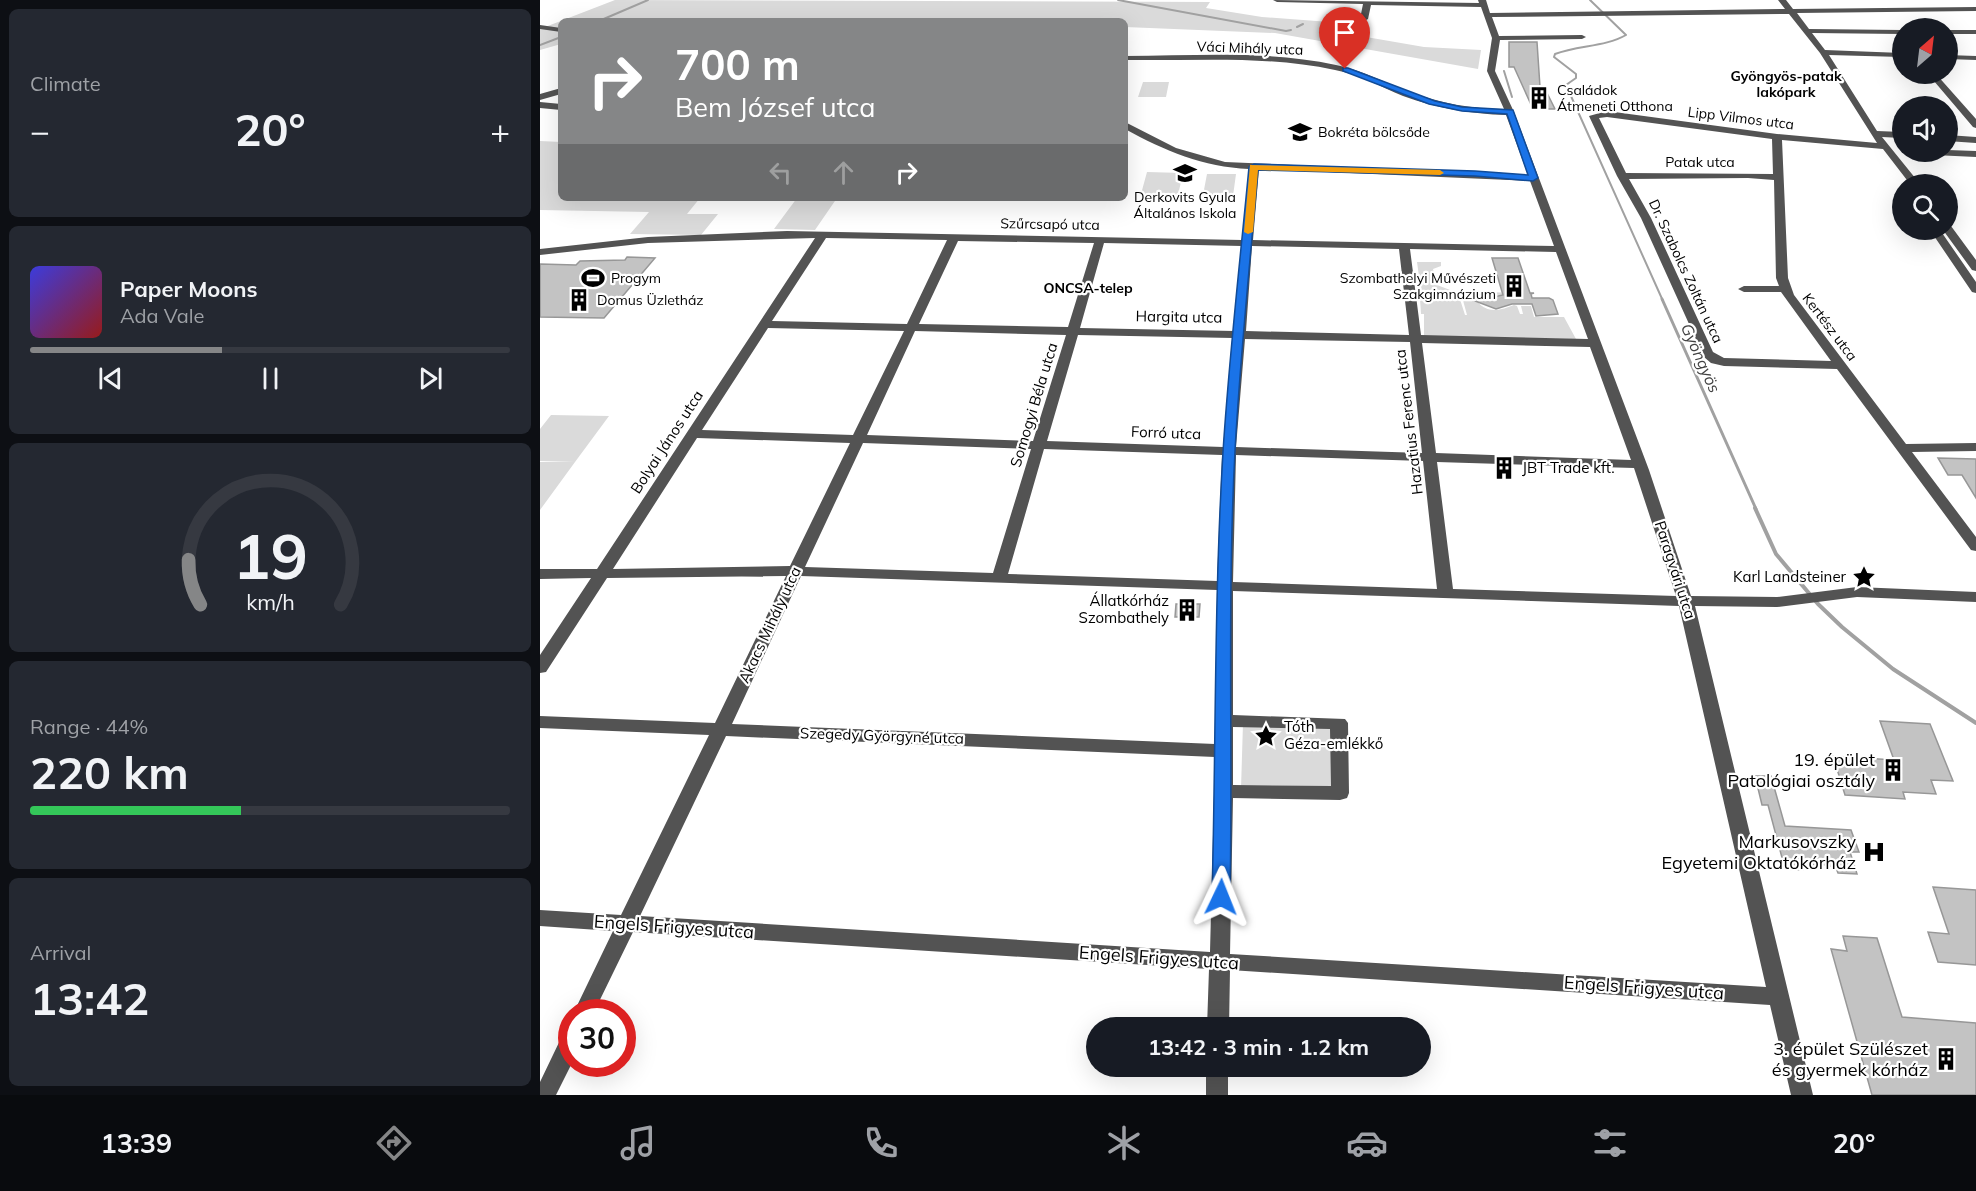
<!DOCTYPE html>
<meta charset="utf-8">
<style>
:root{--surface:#171b24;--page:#242831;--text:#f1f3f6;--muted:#9ea1a6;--line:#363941;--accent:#858687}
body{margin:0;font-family:Mulish,sans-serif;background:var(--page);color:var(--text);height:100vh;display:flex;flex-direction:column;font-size:22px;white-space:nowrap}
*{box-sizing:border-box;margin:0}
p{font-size:20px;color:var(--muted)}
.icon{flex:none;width:33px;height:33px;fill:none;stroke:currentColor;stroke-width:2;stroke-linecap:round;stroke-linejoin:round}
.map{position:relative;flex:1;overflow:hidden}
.details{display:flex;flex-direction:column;gap:9px;padding:9px;background:#0d0f14;width:540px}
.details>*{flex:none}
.banner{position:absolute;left:18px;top:18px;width:570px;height:183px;border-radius:9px;box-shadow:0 6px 24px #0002;background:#858687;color:#fff;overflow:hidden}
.needle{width:39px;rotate:28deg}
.fabs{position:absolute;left:1352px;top:18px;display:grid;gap:12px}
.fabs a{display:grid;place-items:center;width:66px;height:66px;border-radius:50%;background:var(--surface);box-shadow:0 6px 24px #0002;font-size:30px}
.speed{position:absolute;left:18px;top:999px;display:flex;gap:12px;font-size:30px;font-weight:700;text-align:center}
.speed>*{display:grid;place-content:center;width:78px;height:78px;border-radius:50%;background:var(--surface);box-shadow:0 6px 24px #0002;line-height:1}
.speed .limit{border:9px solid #d22;background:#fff;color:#111}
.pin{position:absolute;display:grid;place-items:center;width:51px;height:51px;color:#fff;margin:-62px -26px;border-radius:50% 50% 50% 0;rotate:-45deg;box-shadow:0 0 6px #0007}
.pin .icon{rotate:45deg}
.me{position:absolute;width:66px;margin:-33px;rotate:2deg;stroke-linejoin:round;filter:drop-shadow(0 0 4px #0008)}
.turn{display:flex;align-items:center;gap:21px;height:126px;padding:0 18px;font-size:27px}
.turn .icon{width:78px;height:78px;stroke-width:2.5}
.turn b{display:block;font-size:42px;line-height:51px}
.lanes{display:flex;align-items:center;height:57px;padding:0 18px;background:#0003;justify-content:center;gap:30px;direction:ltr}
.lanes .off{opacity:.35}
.big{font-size:45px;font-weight:700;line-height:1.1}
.details .tile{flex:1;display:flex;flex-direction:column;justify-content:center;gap:9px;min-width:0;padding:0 21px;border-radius:9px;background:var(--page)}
.details .dial{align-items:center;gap:0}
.dial svg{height:156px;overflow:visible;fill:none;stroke:var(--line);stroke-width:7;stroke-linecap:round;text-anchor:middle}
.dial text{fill:var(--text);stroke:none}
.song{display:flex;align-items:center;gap:18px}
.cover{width:72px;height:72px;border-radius:9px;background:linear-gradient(135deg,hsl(240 70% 55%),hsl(0 70% 35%))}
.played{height:6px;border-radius:3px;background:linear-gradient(90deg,var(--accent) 40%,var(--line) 40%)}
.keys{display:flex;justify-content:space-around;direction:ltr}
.heat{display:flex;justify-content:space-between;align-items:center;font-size:33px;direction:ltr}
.charge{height:9px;border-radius:4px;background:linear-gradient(90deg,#34c759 44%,var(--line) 0)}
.trip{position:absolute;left:546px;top:1017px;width:345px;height:60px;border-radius:30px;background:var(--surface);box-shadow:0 6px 24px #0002;font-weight:700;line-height:60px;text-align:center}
.menu{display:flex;height:96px;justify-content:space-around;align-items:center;background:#090b0e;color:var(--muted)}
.menu .icon{width:42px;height:42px}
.menu .selected{color:var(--accent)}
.menu b{font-size:27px;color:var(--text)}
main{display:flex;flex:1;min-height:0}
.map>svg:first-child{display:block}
.green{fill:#dadada}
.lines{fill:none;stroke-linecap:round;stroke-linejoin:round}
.stream-far2{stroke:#a1a1a1;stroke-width:2}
.stream-far1{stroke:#a1a1a1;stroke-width:3}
.stream{stroke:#a1a1a1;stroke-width:4}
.building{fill:#c3c3c3;stroke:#979797;stroke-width:1.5}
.minor{fill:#535353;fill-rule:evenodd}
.route{fill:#1a73e8;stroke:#114b97;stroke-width:1.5}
.slow{fill:#f59e0b}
.labels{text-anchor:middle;stroke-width:4.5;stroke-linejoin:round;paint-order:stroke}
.far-street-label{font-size:14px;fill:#000;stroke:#fff}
.far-neighbourhood-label{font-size:14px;font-weight:bold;fill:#000;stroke:#fff}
.far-poi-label{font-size:14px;fill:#000;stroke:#fff;text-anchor:start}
.street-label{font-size:15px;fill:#000;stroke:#fff}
.poi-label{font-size:15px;fill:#000;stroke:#fff;text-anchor:start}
.water-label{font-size:16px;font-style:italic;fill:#424242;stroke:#fff}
.near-poi-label{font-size:18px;fill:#000;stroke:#fff;text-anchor:end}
.near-street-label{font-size:18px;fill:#000;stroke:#fff}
</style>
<main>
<section class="details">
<div class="tile"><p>Climate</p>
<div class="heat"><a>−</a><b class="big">20°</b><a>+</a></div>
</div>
<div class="tile">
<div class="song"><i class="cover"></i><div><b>Paper Moons</b><p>Ada Vale</p></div></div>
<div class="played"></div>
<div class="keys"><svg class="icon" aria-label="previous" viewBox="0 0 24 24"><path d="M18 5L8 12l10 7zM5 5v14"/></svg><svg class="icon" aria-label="pause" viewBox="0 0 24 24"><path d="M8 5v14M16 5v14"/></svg><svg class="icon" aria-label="next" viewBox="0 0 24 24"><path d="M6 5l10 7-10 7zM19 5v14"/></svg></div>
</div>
<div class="tile dial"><svg viewBox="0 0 100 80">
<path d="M14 69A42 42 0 1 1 86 69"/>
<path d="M14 69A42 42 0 0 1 8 46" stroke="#858687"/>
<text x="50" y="56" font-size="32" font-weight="700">19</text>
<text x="50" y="72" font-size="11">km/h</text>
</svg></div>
<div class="tile"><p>Range · 44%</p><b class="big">220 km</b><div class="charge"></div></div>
<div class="tile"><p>Arrival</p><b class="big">13:42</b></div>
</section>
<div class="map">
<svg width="1436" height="1095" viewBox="0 0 1436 1095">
<rect width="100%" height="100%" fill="#fff"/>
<path class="green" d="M 75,0 L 670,2 L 666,8 L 722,17 L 803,23 L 803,33 L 884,47 L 941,50 L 938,69 L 735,33 L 585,27 L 585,21 L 21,21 L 21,44 L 0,50 L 0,29 Z
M 603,82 L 629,82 L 626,97 L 598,97 Z
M 0,141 L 21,142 L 21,198 L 160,198 L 147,214 L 178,214 L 161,235 L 90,234 L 109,212 L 0,210 Z
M 607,172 L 643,173 L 638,195 L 601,194 Z
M 667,174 L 696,174 L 693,196 L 663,195 Z
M 257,198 L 297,198 L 275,230 L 234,229 Z
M 877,262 L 901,262 L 901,266 L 893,269 L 897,285 L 918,293 L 925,315 L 927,315 L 921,293 L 923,291 L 973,293 C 961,298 946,291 938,302 C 947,314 962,310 974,305 L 977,306 L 980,314 L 983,314 L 981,306 L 991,306 L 994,317 L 1024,317 L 1036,339 L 884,336 L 884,314 L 881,314 L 880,299 L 882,298 Z
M 11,415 L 69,416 L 35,462 L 0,461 L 0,429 Z
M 0,462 L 35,462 L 0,510 Z
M 703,723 L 796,724 L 799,791 L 701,789 Z"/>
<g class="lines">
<path class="stream-far2" d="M 578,0 L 746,31 L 751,30
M 1050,0 L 1086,35 C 1065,47 1038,45 1015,54 L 1014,57 L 1036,74 L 1036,78 L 1026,85 L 1123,301
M 59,21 L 108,0
M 757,27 L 763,24
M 0,45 L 21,37
M 964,71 L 972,97"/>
<path class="stream-far1" d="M 1122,299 L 1216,509"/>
<path class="stream" d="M 1215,508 L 1236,554 L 1278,604 L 1302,627 L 1353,669 L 1436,723"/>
</g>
<path class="building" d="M 969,42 L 997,42 L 1000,87 L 1004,87 L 1015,109 L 993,109 L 974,67 L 969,67 Z
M 87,257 L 115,258 L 64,318 L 0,317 L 0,264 L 36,265 L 40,261 L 85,260 Z
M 952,258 L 978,258 L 990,293 L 994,293 L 991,294 L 992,298 L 1009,298 L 1013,300 L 1018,314 L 996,316 L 992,304 L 972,304 L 956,309 L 935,301 L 963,295 Z
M 1398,458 L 1436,459 L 1436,498 L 1422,475 L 1408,475 Z
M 636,604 L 660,604 L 659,617 L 635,617 Z
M 1340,721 L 1390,724 L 1413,781 L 1391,780 L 1396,794 L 1363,792 L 1365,799 L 1305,795 L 1293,756 L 1354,760 Z
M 1215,776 L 1231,776 L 1245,826 L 1311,830 L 1319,852 L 1310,852 L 1317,874 L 1298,873 L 1296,868 L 1287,865 L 1261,864 L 1263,870 L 1245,869 L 1228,805 L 1222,805 Z
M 1393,887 L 1436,890 L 1436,965 L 1398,962 L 1388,932 L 1409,934 Z
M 1303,936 L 1337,938 L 1362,1017 L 1436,1023 L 1436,1095 L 1332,1095 L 1291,949 L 1307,951 Z"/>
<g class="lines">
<path class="minor" d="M 733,0 L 939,3 L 938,0 L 946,0 L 950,13 L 1245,9 L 1238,0 L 1246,0 L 1253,9 L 1436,7 L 1436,11 L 1257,13 L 1269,29 L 1362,30 L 1362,34 L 1272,33 L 1285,50 L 1362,53 L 1362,57 L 1289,55 L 1337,131 L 1362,132 L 1362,138 L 1342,137 L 1380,184 L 1370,184 L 1343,149 L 1242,140 L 1248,278 L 1254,295 L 1366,444 L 1436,443 L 1436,451 L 1372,452 L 1436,537 L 1436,551 L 1431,550 L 1297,369 L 1184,366 L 1171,363 L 1164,357 L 1101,218 L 1077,176 L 1049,116 L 1067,111 L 1237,134 L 1337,143 L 1280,53 L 1249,14 L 952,17 L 959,36 L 1042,35 L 1046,37 L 1042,39 L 960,40 L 955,71 L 974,112 L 1109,470 L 1151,596 L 1237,597 L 1317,587 L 1436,592 L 1436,602 L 1317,597 L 1237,607 L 1155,606 L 1273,1095 L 1251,1095 L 1230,1005 L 690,970 L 689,1028 L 667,1028 L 669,969 L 93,932 L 54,1012 L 34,1012 L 73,931 L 0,926 L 0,910 L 81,915 L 169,735 L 0,728 L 0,716 L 175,723 L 246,576 L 67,578 L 6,672 L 0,673 L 0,655 L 51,578 L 0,579 L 0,569 L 57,569 L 275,238 L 108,243 L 0,255 L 0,249 L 108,237 L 247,231 L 702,240 L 709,169 C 663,167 625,151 585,129 L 585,122 L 636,148 L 685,162 L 988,175 L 966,115 C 931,114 896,108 863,96 C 841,87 819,74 795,70 C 726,55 655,61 585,60 L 585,56 C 655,56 727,50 796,65 C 822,70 845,83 870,92 C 900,103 932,109 964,109 L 947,71 L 952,38 L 941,7 L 831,5 L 828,19 L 824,21 L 820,19 L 823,4 L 737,2 ZM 1067,117 L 1232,139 L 1233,174 L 1086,173 L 1059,118 ZM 719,169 L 990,181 L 1014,246 L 713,240 ZM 1208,178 L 1234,180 L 1236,278 L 1239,286 L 1204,286 L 1198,289 L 1204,292 L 1241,292 L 1291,361 L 1184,358 L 1173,352 L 1111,218 L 1089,179 ZM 286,238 L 407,240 L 367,324 L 232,321 ZM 418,241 L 554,243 L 528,327 L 379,324 ZM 564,243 L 702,246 L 694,331 L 540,328 ZM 712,246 L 859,249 L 869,335 L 706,331 ZM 870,249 L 1016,252 L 1048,339 L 881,335 ZM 228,328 L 364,331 L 313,435 L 162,430 ZM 375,331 L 526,335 L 493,441 L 327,435 ZM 538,335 L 693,338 L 683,447 L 507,441 ZM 705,339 L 870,342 L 882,453 L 696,447 ZM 882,343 L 1050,347 L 1091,460 L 896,453 ZM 157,438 L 310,443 L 250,566 L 73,569 ZM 323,443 L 491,449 L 453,573 L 265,567 ZM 504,449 L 682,455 L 677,581 L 468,574 ZM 696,455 L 883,461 L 897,589 L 693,582 ZM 897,462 L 1094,468 L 1136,596 L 913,589 ZM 261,576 L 677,590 L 675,744 L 192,724 ZM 693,591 L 1139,606 L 1226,987 L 690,954 L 693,798 L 800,800 L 807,798 L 809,793 L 808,723 L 805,719 L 693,715 ZM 693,727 L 790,729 L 791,786 L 693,785 ZM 186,736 L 675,757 L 670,952 L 100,916 Z
M 0,25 L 21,28 L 21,32 L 0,29 Z
M 1407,30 L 1436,30 L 1436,34 L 1407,34 Z
M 1407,55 L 1436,56 L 1436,60 L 1407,59 Z
M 1388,74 L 1396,74 L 1436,119 L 1436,128 L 1433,127 Z
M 21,88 L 21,94 L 0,100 L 0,94 Z
M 0,102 L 21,104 L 21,110 L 0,108 Z
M 1407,135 L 1436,137 L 1436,143 L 1407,141 Z
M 1407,150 L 1436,151 L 1436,157 L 1394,155 L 1389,152 Z
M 1407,225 L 1411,226 L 1436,260 L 1436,271 L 1432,270 L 1403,230 L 1407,230 Z
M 1390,230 L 1400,230 L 1436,282 L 1436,293 L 1432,292 Z
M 32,1030 L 32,1063 L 16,1095 L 0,1095 L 0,1082 L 24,1032 Z
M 666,1066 L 688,1066 L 688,1095 L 666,1095 Z"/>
</g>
<path class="route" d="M 803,68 L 808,68 L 895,101 L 922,107 L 973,110 L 998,178 L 993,181 L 935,176 L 718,170 C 710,264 700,357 695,451 C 687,600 693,749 690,897 L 687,902 L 681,904 L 674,902 L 672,897 C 676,749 674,600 683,452 C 689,357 700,262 709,167 L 714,164 L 935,171 L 988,175 L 967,114 L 922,111 L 889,104 L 803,71 Z"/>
<path class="slow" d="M 710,165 L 900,170 L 904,173 L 900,175 L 718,170 L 713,232 L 708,234 L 704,232 Z"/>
<defs>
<g id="building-bare" transform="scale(1.8)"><path d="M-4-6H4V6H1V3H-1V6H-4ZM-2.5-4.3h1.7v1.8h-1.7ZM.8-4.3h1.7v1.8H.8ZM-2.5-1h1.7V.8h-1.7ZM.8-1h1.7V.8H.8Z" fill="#000" stroke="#fff" stroke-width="2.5" paint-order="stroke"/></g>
<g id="school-bare" transform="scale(1.8)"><path d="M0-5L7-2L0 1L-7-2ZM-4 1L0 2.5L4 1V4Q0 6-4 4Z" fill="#000" stroke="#fff" stroke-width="2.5" paint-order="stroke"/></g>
<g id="stadium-bare" transform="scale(1.8)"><path d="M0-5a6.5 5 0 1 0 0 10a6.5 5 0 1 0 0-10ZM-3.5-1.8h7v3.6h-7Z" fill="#000" stroke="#fff" stroke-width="2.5" paint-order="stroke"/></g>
<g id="sight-bare" transform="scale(1.8)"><path d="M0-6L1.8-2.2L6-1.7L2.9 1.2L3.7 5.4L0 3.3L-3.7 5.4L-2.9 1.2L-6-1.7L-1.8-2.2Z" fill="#000" stroke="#fff" stroke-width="2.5" paint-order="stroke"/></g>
<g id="hospital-bare" transform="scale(1.8)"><path d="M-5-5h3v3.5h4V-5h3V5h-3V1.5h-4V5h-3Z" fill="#000" stroke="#fff" stroke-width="2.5" paint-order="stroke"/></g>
</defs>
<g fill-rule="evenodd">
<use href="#building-bare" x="999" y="98"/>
<use href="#school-bare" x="760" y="132"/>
<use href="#school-bare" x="645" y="173"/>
<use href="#stadium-bare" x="53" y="278"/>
<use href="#building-bare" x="974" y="286"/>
<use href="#building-bare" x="39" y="300"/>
<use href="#building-bare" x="964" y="468"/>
<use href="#sight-bare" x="1324" y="577"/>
<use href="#building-bare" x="647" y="610"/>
<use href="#sight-bare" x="726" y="736"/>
<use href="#building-bare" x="1353" y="770"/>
<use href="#hospital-bare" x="1334" y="852"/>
<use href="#building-bare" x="1406" y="1059"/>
</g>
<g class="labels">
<g class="far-street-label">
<text transform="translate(710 48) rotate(2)" y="5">Váci Mihály utca</text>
<text transform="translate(1201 118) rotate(7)" y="5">Lipp Vilmos utca</text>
<text x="1160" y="167">Patak utca</text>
<text transform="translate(510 224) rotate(1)" y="5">Szűrcsapó utca</text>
<text transform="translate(1146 271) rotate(65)" y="5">Dr. Szabolcs Zoltán utca</text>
<text transform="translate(1290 327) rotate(53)" y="5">Kertész utca</text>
</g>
<g class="far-neighbourhood-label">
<text x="1246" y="81">Gyöngyös-patak<tspan x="1246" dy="16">lakópark</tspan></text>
<text x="548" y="293">ONCSA-telep</text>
</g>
<g class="far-poi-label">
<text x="1017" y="95">Családok<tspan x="1017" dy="16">Átmeneti Otthona</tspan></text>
<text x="778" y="137">Bokréta bölcsőde</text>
<text x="645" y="202" text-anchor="middle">Derkovits Gyula<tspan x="645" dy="16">Általános Iskola</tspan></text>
<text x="71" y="283">Progym</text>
<text x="956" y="283" text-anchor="end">Szombathelyi Művészeti<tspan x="956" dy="16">Szakgimnázium</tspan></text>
<text x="57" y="305">Domus Üzletház</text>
</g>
<g class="street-label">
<text transform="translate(639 317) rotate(1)" y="5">Hargita utca</text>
<text transform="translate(494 405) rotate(-73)" y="5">Somogyi Béla utca</text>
<text transform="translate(869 422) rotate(-97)" y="5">Hazatius Ferenc utca</text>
<text transform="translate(626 433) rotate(2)" y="5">Forró utca</text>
<text transform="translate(127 442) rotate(-57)" y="5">Bolyai János utca</text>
<text transform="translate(1135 570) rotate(72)" y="5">Paragvári utca</text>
<text transform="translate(230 625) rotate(-65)" y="5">Akacs Mihály utca</text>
<text transform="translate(342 736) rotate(2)" y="5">Szegedy Györgyné utca</text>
</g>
<g class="poi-label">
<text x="982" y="473">JBT Trade kft.</text>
<text x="1306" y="582" text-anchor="end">Karl Landsteiner</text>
<text x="629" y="606" text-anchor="end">Állatkórház<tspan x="629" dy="17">Szombathely</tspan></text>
<text x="744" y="732">Tóth<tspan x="744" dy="17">Géza-emlékkő</tspan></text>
</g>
<g class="water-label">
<text transform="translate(1161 358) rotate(66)" y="6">Gyöngyös</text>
</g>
<g class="near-poi-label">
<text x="1335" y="766">19. épület<tspan x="1335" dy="21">Patológiai osztály</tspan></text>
<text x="1316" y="848">Markusovszky<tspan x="1316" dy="21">Egyetemi Oktatókórház</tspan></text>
<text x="1388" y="1055">3. épület Szülészet<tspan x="1388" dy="21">és gyermek kórház</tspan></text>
</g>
<g class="near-street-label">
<text transform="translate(134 927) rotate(4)" y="6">Engels Frigyes utca</text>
<text transform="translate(619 958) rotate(4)" y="6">Engels Frigyes utca</text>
<text transform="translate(1104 988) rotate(4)" y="6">Engels Frigyes utca</text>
</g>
</g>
</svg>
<div class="fabs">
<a><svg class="needle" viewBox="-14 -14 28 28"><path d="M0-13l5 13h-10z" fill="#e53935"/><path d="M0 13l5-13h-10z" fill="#9ea1a6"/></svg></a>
<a><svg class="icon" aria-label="sound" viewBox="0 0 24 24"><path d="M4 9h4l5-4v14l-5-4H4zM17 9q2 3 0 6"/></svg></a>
<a><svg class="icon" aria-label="search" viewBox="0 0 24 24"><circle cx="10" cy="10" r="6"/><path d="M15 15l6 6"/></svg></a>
</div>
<div class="speed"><div class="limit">30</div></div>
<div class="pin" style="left:805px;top:69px;background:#d93025"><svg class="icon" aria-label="arrive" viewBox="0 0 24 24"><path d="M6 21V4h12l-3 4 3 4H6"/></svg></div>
<svg class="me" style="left:681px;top:897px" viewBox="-20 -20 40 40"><path d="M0-17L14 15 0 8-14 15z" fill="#1a73e8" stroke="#fff" stroke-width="4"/></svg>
<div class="trip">13:42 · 3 min · 1.2 km</div>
<div class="banner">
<div class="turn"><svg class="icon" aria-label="right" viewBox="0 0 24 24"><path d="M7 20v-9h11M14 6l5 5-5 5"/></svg><div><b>700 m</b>Bem József utca</div></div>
<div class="lanes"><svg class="icon off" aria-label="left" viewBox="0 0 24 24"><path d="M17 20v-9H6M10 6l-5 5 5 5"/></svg><svg class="icon off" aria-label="ahead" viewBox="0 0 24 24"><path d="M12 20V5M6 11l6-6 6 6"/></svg><svg class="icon" aria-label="right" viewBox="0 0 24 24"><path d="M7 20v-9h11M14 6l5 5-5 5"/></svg></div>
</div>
</div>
</main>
<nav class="menu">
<b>13:39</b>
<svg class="icon selected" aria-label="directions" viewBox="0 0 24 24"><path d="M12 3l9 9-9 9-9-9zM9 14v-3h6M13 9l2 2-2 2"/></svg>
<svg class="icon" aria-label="music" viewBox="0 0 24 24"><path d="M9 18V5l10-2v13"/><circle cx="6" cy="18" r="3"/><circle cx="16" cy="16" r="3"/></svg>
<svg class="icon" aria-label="phone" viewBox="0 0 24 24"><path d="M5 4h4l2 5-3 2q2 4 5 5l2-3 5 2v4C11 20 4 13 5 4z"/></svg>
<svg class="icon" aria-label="climate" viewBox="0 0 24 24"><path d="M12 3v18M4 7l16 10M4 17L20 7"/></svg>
<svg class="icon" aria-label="car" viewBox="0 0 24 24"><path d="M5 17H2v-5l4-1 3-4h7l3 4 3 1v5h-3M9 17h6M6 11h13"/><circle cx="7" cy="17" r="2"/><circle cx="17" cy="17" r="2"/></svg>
<svg class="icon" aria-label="filters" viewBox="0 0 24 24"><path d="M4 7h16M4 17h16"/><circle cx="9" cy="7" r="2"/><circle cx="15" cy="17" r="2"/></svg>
<b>20°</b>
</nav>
